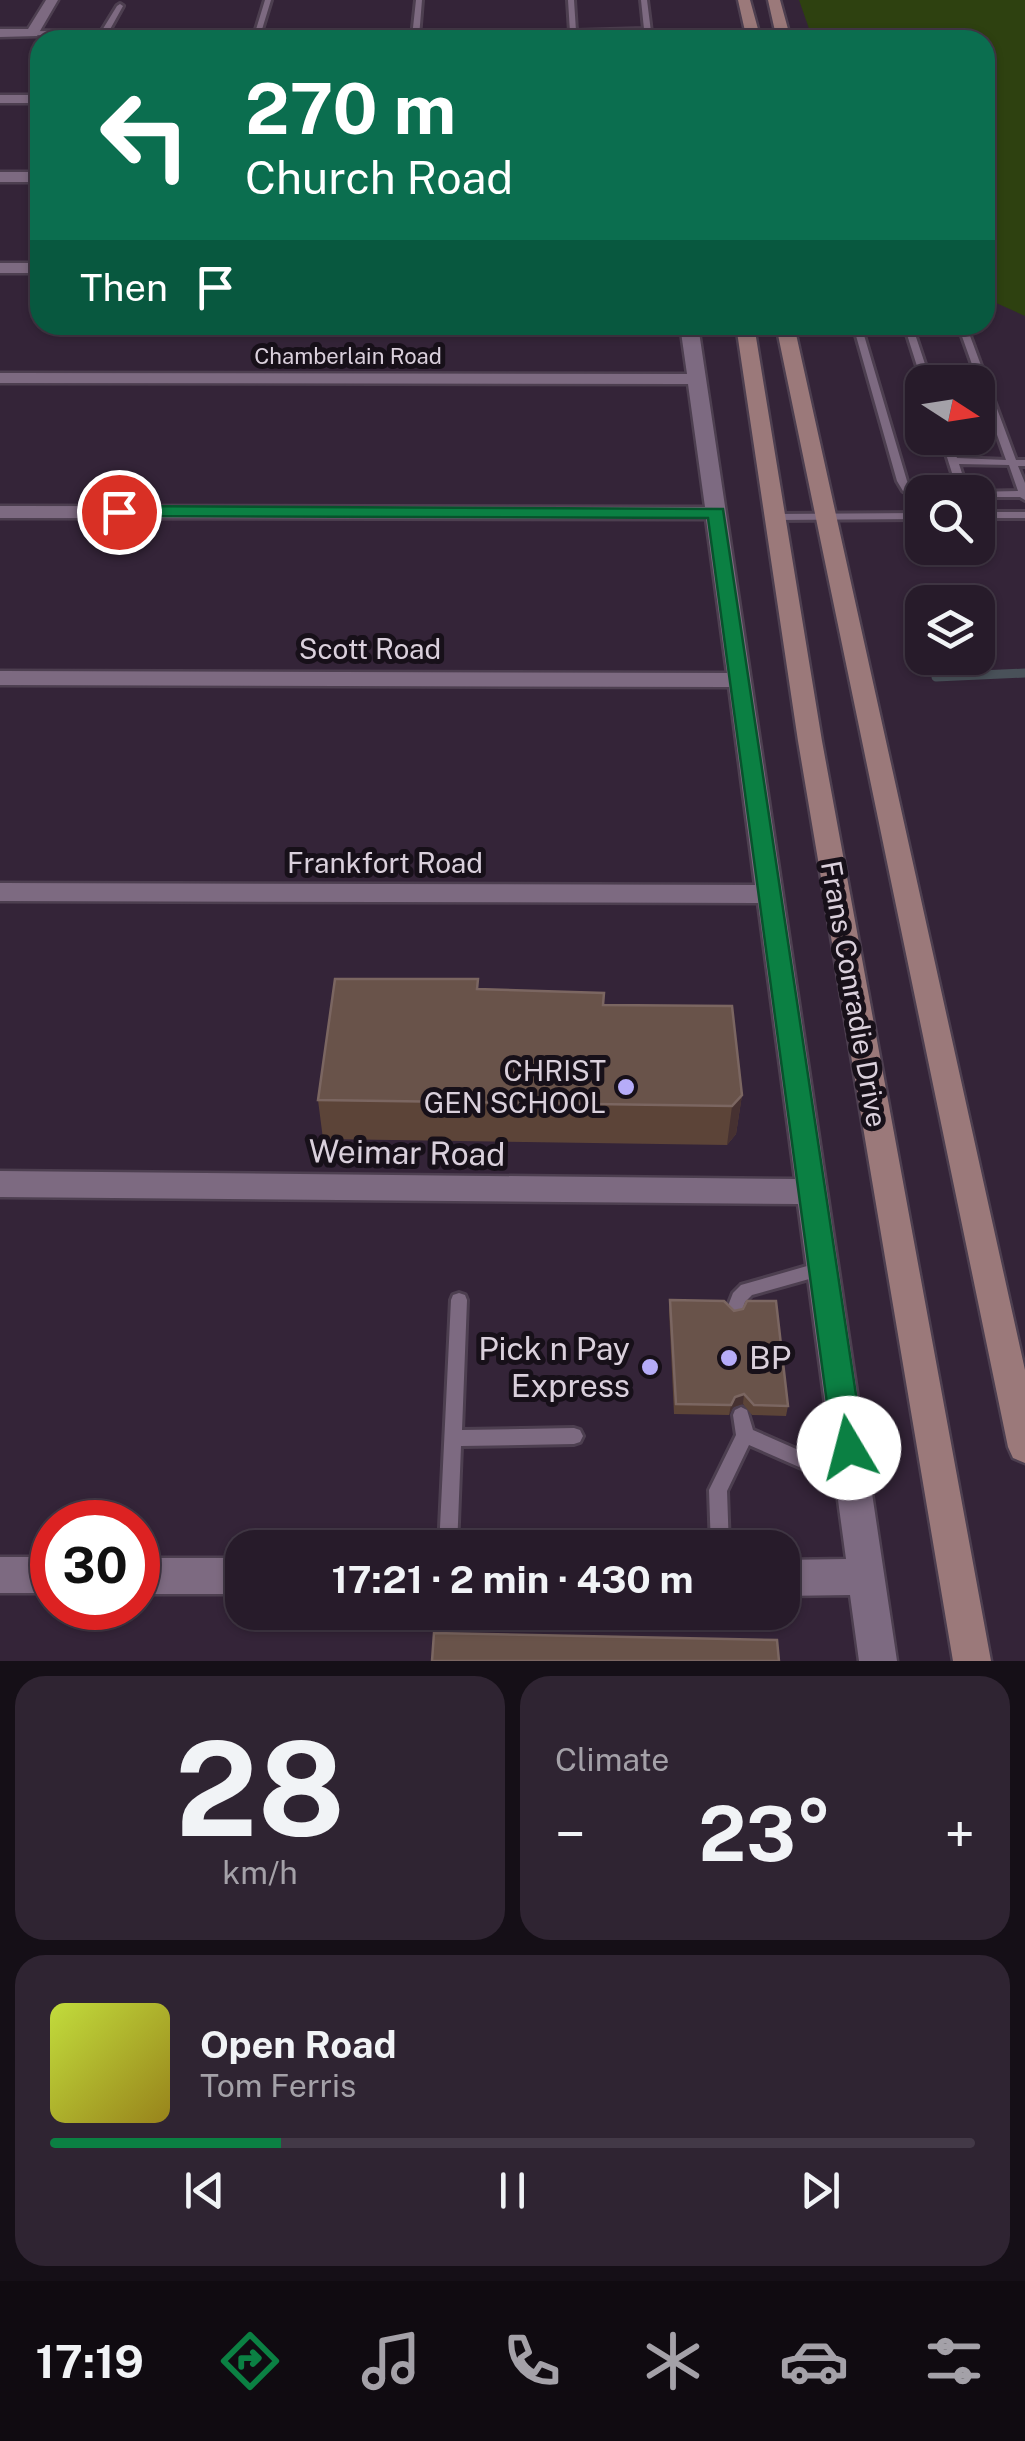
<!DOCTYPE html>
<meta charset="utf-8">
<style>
:root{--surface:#271b2a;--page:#2f2432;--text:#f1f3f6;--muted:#a4a1a8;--line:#433947;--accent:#0b8043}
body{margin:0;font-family:"Public Sans",sans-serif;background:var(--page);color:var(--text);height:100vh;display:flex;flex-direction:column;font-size:38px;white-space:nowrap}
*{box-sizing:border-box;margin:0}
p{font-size:32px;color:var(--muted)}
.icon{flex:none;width:55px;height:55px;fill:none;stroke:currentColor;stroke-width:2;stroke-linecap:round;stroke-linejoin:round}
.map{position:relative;height:1661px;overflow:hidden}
.panel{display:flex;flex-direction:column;gap:15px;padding:15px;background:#150f17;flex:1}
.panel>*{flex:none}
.hud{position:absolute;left:30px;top:30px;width:965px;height:305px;border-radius:30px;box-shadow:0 2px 8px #0004,0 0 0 2px var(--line);background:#0b6e4f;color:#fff;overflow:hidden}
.needle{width:65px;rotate:102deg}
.fabs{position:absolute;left:905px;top:365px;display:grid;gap:20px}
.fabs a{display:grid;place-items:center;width:90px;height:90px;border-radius:20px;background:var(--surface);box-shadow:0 2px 8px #0004,0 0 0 2px var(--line);font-size:50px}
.speed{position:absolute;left:30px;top:1500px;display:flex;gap:20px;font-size:50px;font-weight:700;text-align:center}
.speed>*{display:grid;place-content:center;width:130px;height:130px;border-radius:50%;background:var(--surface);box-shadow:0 2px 8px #0004,0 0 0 2px var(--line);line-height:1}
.speed .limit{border:15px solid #d22;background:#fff;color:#111}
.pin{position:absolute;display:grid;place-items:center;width:85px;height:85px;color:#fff;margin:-42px;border:5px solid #fff;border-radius:50%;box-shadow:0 2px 10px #0007}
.me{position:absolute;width:110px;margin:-55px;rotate:352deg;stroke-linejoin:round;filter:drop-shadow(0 0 8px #0008)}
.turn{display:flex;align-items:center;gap:35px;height:210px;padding:0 50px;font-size:45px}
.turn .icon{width:130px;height:130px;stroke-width:2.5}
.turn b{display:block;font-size:70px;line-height:85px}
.then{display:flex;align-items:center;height:95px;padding:0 50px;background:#0003;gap:20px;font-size:38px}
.big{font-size:75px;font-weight:700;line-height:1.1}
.panel .card{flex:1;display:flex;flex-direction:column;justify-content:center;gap:15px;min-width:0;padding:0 35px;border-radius:30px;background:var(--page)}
.panel .dial{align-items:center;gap:0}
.dial b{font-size:130px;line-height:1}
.song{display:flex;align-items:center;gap:30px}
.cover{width:120px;height:120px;border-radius:15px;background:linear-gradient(135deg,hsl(70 70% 55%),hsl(50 70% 35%))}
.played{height:10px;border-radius:5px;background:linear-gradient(90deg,var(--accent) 25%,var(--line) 25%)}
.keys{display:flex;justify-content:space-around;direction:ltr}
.heat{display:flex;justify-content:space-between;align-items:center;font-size:55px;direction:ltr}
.panel .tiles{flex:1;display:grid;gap:15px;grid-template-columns:1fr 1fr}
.card:last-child{grid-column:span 2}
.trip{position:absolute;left:225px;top:1530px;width:575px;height:100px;border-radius:30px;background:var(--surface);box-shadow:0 2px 8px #0004,0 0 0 2px var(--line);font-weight:700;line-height:100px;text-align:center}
.dock{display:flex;height:160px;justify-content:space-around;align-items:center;background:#100b11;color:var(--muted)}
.dock .icon{width:70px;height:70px}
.dock .active{color:var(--accent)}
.dock b{font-size:45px;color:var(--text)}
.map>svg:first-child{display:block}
.green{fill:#2e4110}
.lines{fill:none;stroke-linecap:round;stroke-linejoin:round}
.stream{stroke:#495159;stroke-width:9}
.lane-casing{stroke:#4d3f50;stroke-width:6}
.street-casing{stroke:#4d3f50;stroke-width:5}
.secondary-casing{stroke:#4d3f50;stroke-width:5}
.lane{fill:#7d6a81;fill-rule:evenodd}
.street{fill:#7d6a81;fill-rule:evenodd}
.secondary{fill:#9b797a;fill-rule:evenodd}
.wall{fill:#5c4438}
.shaded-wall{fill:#463131}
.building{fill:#69534a;stroke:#7b6661;stroke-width:2.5}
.route{fill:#0b8043;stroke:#07532c;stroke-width:2.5}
.poi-dot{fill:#b6acf8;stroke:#171019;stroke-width:4}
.labels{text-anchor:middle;stroke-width:10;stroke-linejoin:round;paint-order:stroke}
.far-street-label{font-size:22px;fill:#dad0dc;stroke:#171019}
.street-label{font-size:28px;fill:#dad0dc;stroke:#171019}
.poi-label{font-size:28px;fill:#dad0dc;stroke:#171019;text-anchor:end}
.near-street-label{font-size:32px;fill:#dad0dc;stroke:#171019}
.near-poi-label{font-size:32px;fill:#dad0dc;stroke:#171019;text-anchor:end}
</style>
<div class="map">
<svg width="1025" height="1661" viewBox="0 0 1025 1661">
<rect width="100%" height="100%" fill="#342438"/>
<path class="green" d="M 799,0 L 1025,0 L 1025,316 L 985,298 L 985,40 L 813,40 Z"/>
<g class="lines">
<path class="stream" d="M 936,677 L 1025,673"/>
<g class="lane-casing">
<path id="lane" d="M 265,0 L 271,0 L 260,36 L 412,37 L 416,0 L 422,0 L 419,37 L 570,32 L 568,0 L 574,0 L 576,31 L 644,29 L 641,0 L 647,0 L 652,40 L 646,40 L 645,33 L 438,40 L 253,40 L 32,35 L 29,33 L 32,31 L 101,32 L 117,6 L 120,4 L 123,6 L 108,33 L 254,36 Z
M 40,87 L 39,99 L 33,100 L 37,89 Z
M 853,325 L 861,325 L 907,481 L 911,487 L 926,491 L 927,492 L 922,492 L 922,496 L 903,491 L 897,481 Z
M 904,325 L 912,325 L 931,382 L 922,382 Z
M 958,325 L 966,325 L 1016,460 L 1025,460 L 1025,466 L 1018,466 L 1025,483 L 1025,500 L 1020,497 L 978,497 L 978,492 L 974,492 L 1018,491 L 1009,465 L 959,464 L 968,492 L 958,492 L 941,438 L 949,438 L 957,458 L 1006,460 Z
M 978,512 L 1025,512 L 1025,518 L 978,518 Z
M 922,513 L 922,519 L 775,520 L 770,517 L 775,514 Z
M 821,1262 L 827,1264 L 829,1269 L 827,1274 L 752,1295 L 745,1302 L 740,1316 L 734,1318 L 728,1316 L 726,1311 L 733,1293 L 741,1285 Z
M 459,1293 L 465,1295 L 467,1300 L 462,1430 L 574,1428 L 580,1430 L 583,1436 L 580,1442 L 574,1444 L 461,1446 L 457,1548 L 439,1548 L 451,1300 L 453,1295 Z
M 741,1407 L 747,1410 L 753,1430 L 853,1474 L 856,1480 L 853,1486 L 847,1488 L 749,1445 L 727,1491 L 729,1548 L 711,1548 L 709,1490 L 736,1435 L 733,1415 L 735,1410 Z"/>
</g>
<g class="street-casing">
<path id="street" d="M 46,0 L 58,0 L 37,36 L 0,37 L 0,29 L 28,29 Z
M 0,95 L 40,95 L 40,103 L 0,103 Z
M 0,172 L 40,172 L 40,182 L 0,182 Z
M 0,263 L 40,263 L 40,273 L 0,273 Z
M 680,325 L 698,325 L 897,1661 L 859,1661 L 850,1595 L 782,1596 L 782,1560 L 846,1559 L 798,1204 L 0,1197 L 0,1171 L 795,1179 L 758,903 L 0,901 L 0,883 L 755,885 L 729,687 L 0,685 L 0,671 L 727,673 L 706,519 L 0,518 L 0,506 L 705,507 L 688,384 L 0,383 L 0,373 L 687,374 Z
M 0,1557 L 52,1557 L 52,1593 L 0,1593 Z
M 138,1558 L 242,1558 L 242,1594 L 138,1594 Z"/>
</g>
<g class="secondary-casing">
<path id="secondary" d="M 738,0 L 750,0 L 761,40 L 747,40 Z
M 768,0 L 780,0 L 791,40 L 777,40 Z
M 736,325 L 754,325 L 822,741 L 991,1661 L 953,1661 L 798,741 Z
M 776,325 L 794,325 L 1025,1370 L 1025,1463 L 1013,1458 L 1008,1447 Z"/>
</g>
<use href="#lane" class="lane"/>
<use href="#street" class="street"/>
<use href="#secondary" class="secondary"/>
</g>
<path class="wall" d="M 478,989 L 603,1005 L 742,1095 L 736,1134 L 727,1145 L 323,1139 L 318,1100 Z
M 670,1300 L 788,1406 L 786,1416 L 752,1415 L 743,1404 L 733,1407 L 729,1415 L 674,1414 L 669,1310 Z"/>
<path class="shaded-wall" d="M 742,1095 L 736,1134 L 727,1145 L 732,1106 Z
M 744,1394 L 743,1404 L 733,1407 L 729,1415 L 731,1405 L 735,1397 Z"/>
<path class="building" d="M 335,979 L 478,979 L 477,989 L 604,993 L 603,1005 L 732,1006 L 742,1095 L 732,1106 L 318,1100 Z
M 670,1300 L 724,1301 L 734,1311 L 743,1309 L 747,1301 L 776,1301 L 788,1406 L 754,1405 L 744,1394 L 735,1397 L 731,1405 L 676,1404 Z
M 434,1633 L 777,1640 L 779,1661 L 432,1661 Z"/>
<path class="route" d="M 119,506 L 723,509 L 864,1448 L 860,1458 L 849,1462 L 838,1458 L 833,1448 L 708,518 L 112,516 L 110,512 Z"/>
<g class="poi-dot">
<circle cx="626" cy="1087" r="10"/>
<circle cx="729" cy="1358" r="10"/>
<circle cx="650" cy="1367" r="10"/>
</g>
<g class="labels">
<g class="far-street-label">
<text x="348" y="364">Chamberlain Road</text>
</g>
<g class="street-label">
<text x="370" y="659">Scott Road</text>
<text x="385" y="873">Frankfort Road</text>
<text transform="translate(854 994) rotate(80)" y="10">Frans Conradie Drive</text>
</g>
<g class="poi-label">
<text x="606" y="1081">CHRIST<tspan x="606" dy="32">GEN SCHOOL</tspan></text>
</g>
<g class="near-street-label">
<text transform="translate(407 1153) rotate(1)" y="11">Weimar Road</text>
</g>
<g class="near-poi-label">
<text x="630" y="1360">Pick n Pay<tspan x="630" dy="37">Express</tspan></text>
<text x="749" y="1369" text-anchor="start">BP</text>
</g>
</g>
</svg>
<div class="fabs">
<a><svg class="needle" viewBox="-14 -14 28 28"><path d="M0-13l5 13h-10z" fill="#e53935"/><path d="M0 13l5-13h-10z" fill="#a4a1a8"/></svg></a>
<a><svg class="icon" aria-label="search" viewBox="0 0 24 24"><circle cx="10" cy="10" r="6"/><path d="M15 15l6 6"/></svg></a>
<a><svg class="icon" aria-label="layers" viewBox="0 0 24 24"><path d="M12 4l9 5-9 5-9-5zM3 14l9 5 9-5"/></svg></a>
</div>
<div class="speed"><div class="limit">30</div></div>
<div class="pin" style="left:119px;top:512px;background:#d93025"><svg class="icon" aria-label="arrive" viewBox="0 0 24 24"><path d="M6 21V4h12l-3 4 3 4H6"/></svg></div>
<svg class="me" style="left:849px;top:1448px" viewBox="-20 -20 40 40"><circle r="19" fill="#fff"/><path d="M0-13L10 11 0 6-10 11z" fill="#0b8043"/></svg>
<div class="trip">17:21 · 2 min · 430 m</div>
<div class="hud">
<div class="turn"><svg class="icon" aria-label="left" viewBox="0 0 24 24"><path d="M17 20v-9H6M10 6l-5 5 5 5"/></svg><div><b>270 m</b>Church Road</div></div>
<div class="then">Then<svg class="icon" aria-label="arrive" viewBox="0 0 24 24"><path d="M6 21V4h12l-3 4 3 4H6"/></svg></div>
</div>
</div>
<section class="panel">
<div class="tiles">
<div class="card dial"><b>28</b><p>km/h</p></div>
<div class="card"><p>Climate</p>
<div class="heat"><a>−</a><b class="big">23°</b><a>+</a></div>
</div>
<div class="card">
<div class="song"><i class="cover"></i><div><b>Open Road</b><p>Tom Ferris</p></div></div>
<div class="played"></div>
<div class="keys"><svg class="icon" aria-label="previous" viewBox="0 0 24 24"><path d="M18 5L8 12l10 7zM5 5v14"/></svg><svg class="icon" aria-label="pause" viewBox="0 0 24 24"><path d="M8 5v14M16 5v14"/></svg><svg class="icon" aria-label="next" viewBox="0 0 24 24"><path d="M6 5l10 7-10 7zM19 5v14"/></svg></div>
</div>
</div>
</section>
<nav class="dock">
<b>17:19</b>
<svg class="icon active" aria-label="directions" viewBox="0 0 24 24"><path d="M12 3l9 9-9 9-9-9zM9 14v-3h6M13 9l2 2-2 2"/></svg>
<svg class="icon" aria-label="music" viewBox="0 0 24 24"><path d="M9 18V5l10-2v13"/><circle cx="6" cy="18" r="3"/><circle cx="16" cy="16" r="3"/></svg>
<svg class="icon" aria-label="phone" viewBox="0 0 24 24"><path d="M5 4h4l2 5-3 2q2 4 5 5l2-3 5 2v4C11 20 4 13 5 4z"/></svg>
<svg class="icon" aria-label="climate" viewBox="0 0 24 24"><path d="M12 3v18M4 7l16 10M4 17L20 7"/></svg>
<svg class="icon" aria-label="car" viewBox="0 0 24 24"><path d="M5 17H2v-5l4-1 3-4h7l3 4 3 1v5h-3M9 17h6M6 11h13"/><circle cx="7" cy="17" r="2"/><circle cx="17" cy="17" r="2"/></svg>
<svg class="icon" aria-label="filters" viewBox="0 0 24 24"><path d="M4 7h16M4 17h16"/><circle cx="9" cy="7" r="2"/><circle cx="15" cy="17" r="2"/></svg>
</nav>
